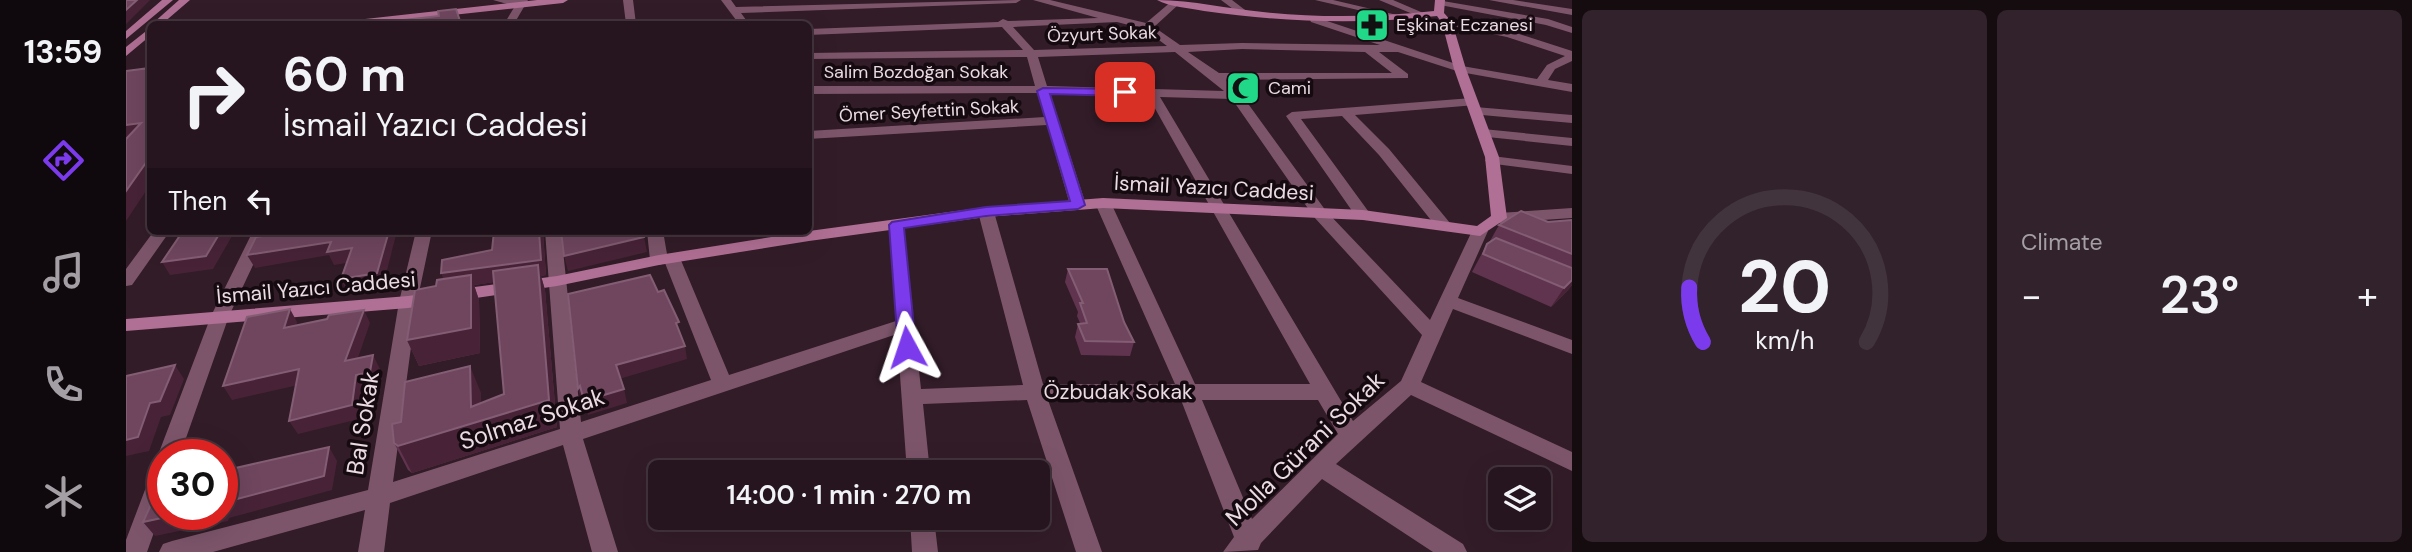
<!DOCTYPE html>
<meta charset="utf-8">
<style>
:root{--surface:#26151e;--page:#32222b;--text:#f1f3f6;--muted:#a49fa4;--line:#42343c;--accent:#7c3aed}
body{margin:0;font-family:"DM Sans",sans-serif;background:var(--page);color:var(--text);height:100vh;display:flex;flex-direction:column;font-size:26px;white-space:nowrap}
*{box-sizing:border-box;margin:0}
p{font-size:23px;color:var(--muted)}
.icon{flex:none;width:38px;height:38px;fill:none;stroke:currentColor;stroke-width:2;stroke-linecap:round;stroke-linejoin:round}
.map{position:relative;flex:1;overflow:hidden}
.side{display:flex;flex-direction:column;gap:10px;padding:10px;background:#150c10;width:840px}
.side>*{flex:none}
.top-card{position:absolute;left:21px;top:21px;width:665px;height:214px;border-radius:10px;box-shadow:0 7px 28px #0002,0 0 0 2px var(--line);background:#26151e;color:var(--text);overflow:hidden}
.tools{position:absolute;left:1362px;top:467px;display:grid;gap:14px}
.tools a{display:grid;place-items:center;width:63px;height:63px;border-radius:10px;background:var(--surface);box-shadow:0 7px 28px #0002,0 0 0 2px var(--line);font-size:35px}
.speed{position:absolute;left:21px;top:439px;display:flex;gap:14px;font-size:35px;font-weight:700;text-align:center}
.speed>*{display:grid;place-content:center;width:91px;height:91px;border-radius:50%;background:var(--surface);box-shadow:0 7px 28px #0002,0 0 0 2px var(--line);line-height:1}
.speed .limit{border:10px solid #d22;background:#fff;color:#111}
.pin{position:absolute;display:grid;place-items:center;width:60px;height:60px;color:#fff;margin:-30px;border-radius:14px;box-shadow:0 4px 10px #0006}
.me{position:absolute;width:77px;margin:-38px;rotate:355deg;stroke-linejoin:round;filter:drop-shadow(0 0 5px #0008)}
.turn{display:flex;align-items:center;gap:24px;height:147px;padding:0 21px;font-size:32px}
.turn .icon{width:91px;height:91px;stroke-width:2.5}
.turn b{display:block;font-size:49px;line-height:60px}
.then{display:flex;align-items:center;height:66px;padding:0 21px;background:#0003;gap:14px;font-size:26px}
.big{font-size:52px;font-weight:600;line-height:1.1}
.side .tile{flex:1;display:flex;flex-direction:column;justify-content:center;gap:10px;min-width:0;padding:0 24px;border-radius:10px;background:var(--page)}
.side .dial{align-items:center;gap:0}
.dial svg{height:182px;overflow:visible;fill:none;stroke:var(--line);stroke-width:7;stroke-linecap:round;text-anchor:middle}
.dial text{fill:var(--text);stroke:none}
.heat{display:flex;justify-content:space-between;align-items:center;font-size:38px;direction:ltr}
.side .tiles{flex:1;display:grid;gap:10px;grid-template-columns:repeat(2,1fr)}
.trip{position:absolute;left:522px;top:460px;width:402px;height:70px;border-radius:10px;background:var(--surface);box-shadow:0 7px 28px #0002,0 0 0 2px var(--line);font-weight:600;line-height:70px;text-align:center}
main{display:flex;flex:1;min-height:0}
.tabs{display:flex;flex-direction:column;width:126px;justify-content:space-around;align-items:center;background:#0f080c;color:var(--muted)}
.tabs .icon{width:49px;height:49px}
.tabs .selected{color:var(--accent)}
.tabs b{font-size:32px;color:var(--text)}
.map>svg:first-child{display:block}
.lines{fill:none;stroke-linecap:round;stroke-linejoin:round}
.street{fill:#7d556b;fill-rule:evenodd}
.secondary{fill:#b06f94;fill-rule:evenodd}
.wall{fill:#60344e}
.shaded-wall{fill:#482338}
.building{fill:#6f465e;stroke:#835d73;stroke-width:2}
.route{fill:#7c3aed;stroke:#51269a;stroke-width:2}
.labels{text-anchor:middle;stroke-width:7;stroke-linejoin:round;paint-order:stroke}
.far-poi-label{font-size:18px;fill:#ebdbe3;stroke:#140a0f;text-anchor:start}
.far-street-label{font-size:18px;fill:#ebdbe3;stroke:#140a0f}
.street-label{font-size:21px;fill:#ebdbe3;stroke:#140a0f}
.near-street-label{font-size:24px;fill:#ebdbe3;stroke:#140a0f}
</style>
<main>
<nav class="tabs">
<b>13:59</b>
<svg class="icon selected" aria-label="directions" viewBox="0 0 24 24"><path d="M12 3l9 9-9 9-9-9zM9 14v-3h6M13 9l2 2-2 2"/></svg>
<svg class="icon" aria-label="music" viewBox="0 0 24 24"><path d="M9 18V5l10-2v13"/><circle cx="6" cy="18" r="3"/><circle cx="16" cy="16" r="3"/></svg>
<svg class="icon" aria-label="phone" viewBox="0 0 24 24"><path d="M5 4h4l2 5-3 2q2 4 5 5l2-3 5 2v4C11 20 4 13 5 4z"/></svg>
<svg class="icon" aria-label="climate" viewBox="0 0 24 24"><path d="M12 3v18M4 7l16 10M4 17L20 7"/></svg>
</nav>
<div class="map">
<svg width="1446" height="552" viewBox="0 0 1446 552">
<rect width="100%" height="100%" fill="#321c28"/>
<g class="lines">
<path class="street" d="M 367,0 L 402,0 L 388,24 L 378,24 L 389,6 Z
M 497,0 L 507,0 L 510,24 L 500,24 Z
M 595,0 L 605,0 L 610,7 L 895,0 L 890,3 L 615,13 L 623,24 L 613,24 Z
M 907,0 L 924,0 L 1020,23 L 1046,1 L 1052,1 L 1052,5 L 1028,27 L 1054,45 L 1116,43 L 1254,45 L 1185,22 L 1184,20 L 1189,17 L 1336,66 L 1411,79 L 1421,65 L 1439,56 L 1381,37 L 1317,24 L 1317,20 L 1321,19 L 1387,32 L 1446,51 L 1446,61 L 1429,69 L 1422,80 L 1446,84 L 1446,92 L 1334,72 L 1272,52 L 1253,52 L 1282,74 L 1282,78 L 1100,80 L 1115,94 L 1200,211 L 1304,320 L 1346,231 L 1348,228 L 1360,228 L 1362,231 L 1332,298 L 1446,340 L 1446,354 L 1327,309 L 1295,382 L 1446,452 L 1446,471 L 1285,395 L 1210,464 L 1337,544 L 1341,552 L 1307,552 L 1196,479 L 1135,543 L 1132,550 L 1097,552 L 1108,537 L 1055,400 L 922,400 L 976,552 L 950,552 L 901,400 L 797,404 L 804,472 L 781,472 L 771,334 L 457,439 L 492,552 L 466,552 L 437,445 L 264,503 L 258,552 L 232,552 L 239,510 L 87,552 L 33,552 L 37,544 L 46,541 L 242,490 L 273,302 L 290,231 L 306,231 L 291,302 L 267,482 L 434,429 L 419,231 L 435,231 L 455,422 L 585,380 L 539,263 L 533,265 L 524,260 L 521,231 L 537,231 L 541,254 L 552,254 L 554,258 L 603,375 L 770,321 L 763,225 L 765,222 L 777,222 L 795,389 L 897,385 L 852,212 L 860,207 L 868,212 L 917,384 L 1049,384 L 969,203 L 977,198 L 985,203 L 1069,384 L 1184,384 L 1022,96 L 924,93 L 960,205 L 952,210 L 944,205 L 921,125 L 682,139 L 682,131 L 919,117 L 911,93 L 682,94 L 682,86 L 909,86 L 901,57 L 682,59 L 682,53 L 897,50 L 876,27 L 682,35 L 682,29 L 872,22 L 877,19 L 882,21 L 972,18 ZM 991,22 L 1018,29 L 1041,46 L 908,50 L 887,27 ZM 1116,49 L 1239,52 L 1266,73 L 1093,73 L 1062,52 ZM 1049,52 L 1098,91 L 921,86 L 912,57 ZM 1034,97 L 1106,99 L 1188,217 L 1296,335 L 1275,381 L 1227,421 ZM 1076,400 L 1192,400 L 1212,434 L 1126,519 Z
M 1095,0 L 1106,0 L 1123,13 L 1115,15 Z
M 1189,0 L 1207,0 L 1284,18 L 1279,21 Z
M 1253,0 L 1267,0 L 1302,15 L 1294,17 Z
M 1311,0 L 1422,19 L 1446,27 L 1446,33 L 1420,25 L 1314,5 L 1311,4 Z
M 1363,0 L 1387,0 L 1446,9 L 1446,15 Z
M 1346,98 L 1352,102 L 1350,105 L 1229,115 L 1263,149 L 1324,223 L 1326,226 L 1324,229 L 1312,229 L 1253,155 L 1216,116 L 1175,119 L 1245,215 L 1243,218 L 1231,218 L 1160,116 L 1166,112 Z
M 1349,107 L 1446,115 L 1446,123 L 1345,114 L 1343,111 Z
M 1357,129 L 1446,138 L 1446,146 L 1352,136 L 1352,130 Z
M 1366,156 L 1446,166 L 1446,174 L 1361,163 L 1359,160 Z
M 1446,208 L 1446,218 L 1373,223 L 1365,218 L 1373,213 Z
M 28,231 L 44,231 L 6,285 L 0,286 L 0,269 Z
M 127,231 L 143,231 L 103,316 L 54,455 L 37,455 L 35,461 L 32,455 L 85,316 Z
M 37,465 L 37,507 L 21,552 L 0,552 L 0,540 L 25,474 L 29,467 Z
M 784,518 L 808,518 L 812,552 L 786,552 Z"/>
<path class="secondary" d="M 36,0 L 47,0 L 0,39 L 0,31 Z
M 53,0 L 64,0 L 36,24 L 26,24 Z
M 411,0 L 442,0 L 437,3 L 244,24 L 216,24 L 221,21 Z
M 1031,0 C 1067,0 1102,9 1137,12 C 1194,18 1251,17 1308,11 L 1309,0 L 1319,0 L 1318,13 L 1326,22 L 1340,69 L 1373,157 L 1381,218 L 1354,236 L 1237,220 L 977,208 L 860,217 L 683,241 L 533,265 L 431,286 L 282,308 L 0,331 L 0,319 L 282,296 L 431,276 L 533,255 L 683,231 L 860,207 L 977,198 L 1237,210 L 1351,226 L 1365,216 L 1359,157 L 1328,69 L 1316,23 L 1311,16 C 1232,25 1156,22 1078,11 C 1064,8 1043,7 1031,0 Z
M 24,28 L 24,36 L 0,56 L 0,47 Z"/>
</g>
<path class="wall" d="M 1446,220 L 1446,285 L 1442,290 L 1425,307 L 1346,272 L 1361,244 L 1365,242 L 1364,241 L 1373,225 Z
M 417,231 L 420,275 L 415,276 L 419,290 L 431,427 L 286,473 L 282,470 L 268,443 L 275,422 L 355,393 L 355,403 L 378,394 L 368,282 L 348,285 L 353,300 L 354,353 L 293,366 L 281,340 L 310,286 L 318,279 L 366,250 Z
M 942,269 L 1008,342 L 1004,356 L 955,355 L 949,337 L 952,324 L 954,323 L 951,316 L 952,312 L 939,282 Z"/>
<path class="shaded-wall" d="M 11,0 L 24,0 L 0,24 L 0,10 Z
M 15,123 L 0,140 L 0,125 Z
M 24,157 L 24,185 L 0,221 L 0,191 Z
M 95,231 L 109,231 L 87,269 L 44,275 L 36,262 Z
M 263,231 L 271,231 L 257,286 L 221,292 L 215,279 Z
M 413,231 L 417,231 L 420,275 L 415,276 L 419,290 L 431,427 L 286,473 L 272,446 L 345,407 L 344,366 L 355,393 L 355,421 L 423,400 L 412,276 L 348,285 L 353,300 L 354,353 L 293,366 L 281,340 L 321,288 L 315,273 Z
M 518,237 L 521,252 L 442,271 L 438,256 Z
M 205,242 L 226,248 L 232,261 L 208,265 L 203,255 L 129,268 L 121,255 Z
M 1446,280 L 1446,285 L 1442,290 L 1425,307 L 1438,288 Z
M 164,309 L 171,322 L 166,341 L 158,328 Z
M 238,310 L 244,323 L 226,375 L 219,361 Z
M 559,346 L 561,359 L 493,379 L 490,365 Z
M 247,355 L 254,369 L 251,386 L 237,389 L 233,419 L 172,434 L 163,421 Z
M 49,365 L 58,379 L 44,415 L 35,417 L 23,451 L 0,456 L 0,440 Z
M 173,369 L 181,383 L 106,400 L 97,386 Z
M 454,386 L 458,400 L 456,402 L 452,389 Z
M 498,389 L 501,403 L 462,415 L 458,401 Z
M 203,447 L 211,461 L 206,490 L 103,518 L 102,521 L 29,536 L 17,522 L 54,514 L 96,514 L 96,503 Z"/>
<path class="building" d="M 0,0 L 11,0 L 0,10 Z
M 330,9 L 335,24 L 275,24 L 278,20 L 313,16 L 312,11 Z
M 24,68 L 24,157 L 0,191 L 0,139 L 15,123 L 0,125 L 0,71 Z
M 1395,211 L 1422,222 L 1446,220 L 1446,254 L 1373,225 Z
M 57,231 L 95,231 L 80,256 L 36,262 Z
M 170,231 L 263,231 L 251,273 L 215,279 L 226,248 L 201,252 L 205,242 L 121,255 L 130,237 Z
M 368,231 L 413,231 L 415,260 L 315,273 L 316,260 L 366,250 Z
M 435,231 L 516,231 L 518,237 L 438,256 Z
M 1370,238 L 1446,268 L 1446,280 L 1438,288 L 1357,254 L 1361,244 Z
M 412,265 L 423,400 L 272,446 L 268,443 L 266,424 L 275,422 L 279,382 L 344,366 L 345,407 L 378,394 L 367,271 Z
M 942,269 L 981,269 L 998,322 L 1008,342 L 959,341 L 952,324 L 961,323 L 954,303 L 957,303 Z
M 345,275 L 345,328 L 281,340 L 289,290 L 310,286 L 311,280 Z
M 524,275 L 532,292 L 538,290 L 553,322 L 550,323 L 559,346 L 490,365 L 498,389 L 458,401 L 454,386 L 452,389 L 442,294 Z
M 164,309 L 158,328 L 201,319 L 203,315 L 238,310 L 219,361 L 247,355 L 244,372 L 230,375 L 226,405 L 163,421 L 173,369 L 97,386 L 121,317 Z
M 49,365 L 34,401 L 24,403 L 12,437 L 0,440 L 0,376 Z
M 203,447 L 198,476 L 96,503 L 96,471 Z
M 34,485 L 37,485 L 37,514 L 54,514 L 17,522 Z"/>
<path class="route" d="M 917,88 L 999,89 L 1005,92 L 999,96 L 924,94 L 959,205 L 952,209 L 860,216 L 778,228 L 790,347 L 781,353 L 775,351 L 772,347 L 763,225 L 766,222 L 860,207 L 944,201 L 911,91 Z"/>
<defs>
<g id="pharmacy-square" transform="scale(1.75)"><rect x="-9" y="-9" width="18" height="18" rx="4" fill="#20d887" stroke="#140a0f"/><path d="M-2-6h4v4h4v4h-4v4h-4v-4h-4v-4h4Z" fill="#111"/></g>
<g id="mosque-square" transform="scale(1.75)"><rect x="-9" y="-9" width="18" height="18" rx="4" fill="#20d887" stroke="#140a0f"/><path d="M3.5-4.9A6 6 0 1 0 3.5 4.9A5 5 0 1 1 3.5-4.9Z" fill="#111"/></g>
</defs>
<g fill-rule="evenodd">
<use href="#pharmacy-square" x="1246" y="25"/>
<use href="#mosque-square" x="1117" y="88"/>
</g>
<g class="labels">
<g class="far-poi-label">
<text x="1270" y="31">Eşkinat Eczanesi</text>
<text x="1142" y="94">Cami</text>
</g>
<g class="far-street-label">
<text transform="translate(976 34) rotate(-2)" y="6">Özyurt Sokak</text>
<text x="790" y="78">Salim Bozdoğan Sokak</text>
<text transform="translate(803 111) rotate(-3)" y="6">Ömer Seyfettin Sokak</text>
</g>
<g class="street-label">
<text transform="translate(1088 188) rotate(3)" y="7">İsmail Yazıcı Caddesi</text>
<text transform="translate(190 288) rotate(-5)" y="7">İsmail Yazıcı Caddesi</text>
<text x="992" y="399">Özbudak Sokak</text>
</g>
<g class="near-street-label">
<text transform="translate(406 419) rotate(-18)" y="8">Solmaz Sokak</text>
<text transform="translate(237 423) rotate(-81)" y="8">Bal Sokak</text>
<text transform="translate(1179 449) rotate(-44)" y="8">Molla Gürani Sokak</text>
</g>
</g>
</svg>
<div class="tools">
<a><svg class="icon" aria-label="layers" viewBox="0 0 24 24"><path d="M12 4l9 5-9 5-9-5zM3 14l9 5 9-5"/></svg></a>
</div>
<div class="speed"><div class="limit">30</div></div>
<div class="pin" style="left:999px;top:92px;background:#d93025"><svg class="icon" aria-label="arrive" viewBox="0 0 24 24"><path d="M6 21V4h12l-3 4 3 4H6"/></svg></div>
<svg class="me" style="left:781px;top:347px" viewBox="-20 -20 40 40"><path d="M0-17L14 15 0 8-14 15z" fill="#7c3aed" stroke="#fff" stroke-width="4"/></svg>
<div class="trip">14:00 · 1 min · 270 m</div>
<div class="top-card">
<div class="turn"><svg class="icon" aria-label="right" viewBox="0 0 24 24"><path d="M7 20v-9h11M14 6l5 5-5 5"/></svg><div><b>60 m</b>İsmail Yazıcı Caddesi</div></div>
<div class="then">Then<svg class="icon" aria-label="left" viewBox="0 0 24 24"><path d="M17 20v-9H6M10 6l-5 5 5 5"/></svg></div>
</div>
</div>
<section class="side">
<div class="tiles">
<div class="tile dial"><svg viewBox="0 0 100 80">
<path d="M14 69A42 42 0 1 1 86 69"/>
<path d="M14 69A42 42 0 0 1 8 45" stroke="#7c3aed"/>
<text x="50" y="56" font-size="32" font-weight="700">20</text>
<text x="50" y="72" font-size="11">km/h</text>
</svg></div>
<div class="tile"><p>Climate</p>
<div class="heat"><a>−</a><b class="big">23°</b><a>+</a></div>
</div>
</div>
</section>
</main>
